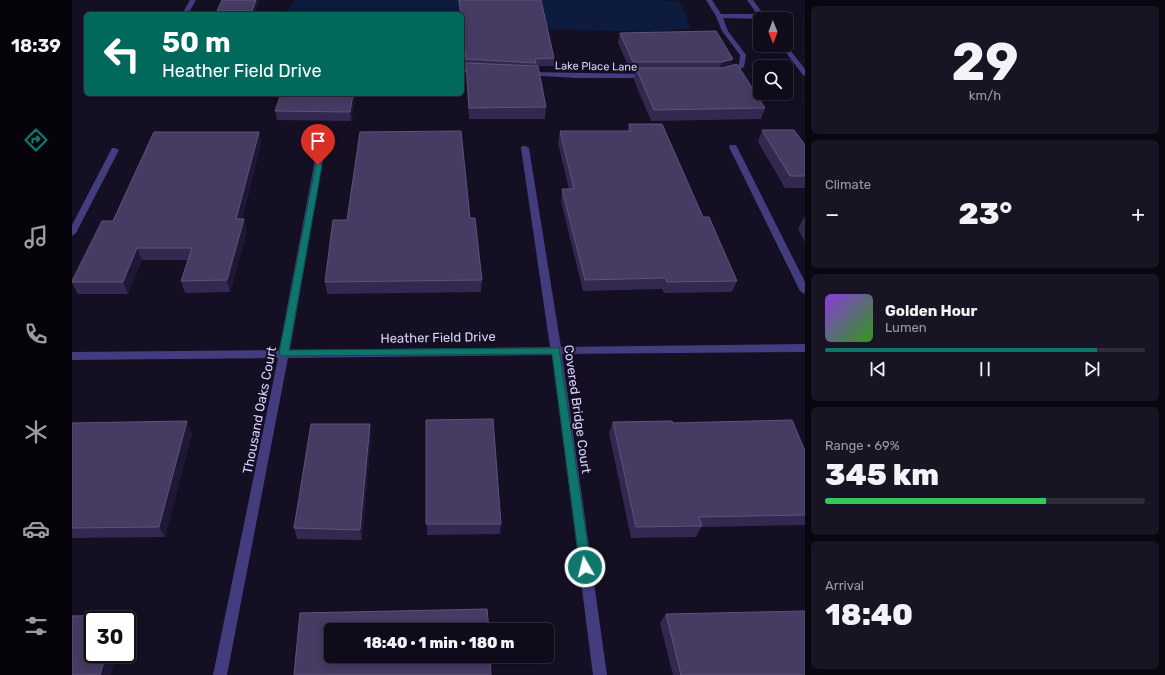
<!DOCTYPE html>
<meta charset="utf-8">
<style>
:root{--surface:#0f0b1a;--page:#181423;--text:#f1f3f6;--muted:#9b9ba2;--line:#2f2b39;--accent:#0f766e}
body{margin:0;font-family:Rubik,sans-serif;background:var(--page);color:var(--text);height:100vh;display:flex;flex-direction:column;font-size:15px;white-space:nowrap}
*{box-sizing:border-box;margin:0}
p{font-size:13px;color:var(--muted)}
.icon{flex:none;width:22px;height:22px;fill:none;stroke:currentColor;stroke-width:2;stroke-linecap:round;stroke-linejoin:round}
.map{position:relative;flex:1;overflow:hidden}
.panel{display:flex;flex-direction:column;gap:6px;padding:6px;background:#08060e;width:360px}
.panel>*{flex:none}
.guide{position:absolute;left:12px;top:12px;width:380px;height:84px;border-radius:6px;box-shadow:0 2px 10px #0003,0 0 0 1px var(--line);background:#00695c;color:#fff;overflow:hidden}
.needle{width:26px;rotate:179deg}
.buttons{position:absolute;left:681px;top:12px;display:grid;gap:8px}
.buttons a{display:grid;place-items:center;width:40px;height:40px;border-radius:6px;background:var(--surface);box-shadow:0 2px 10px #0003,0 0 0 1px var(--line);font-size:20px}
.speed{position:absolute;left:12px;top:611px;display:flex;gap:8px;font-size:20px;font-weight:700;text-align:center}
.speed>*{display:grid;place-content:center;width:52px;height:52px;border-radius:50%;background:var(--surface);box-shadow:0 2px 10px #0003,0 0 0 1px var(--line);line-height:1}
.speed .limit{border:2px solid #111;border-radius:6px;background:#fff;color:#111}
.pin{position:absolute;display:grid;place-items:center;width:34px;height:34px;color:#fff;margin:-41px -17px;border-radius:50% 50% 50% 0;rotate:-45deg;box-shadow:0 0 4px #0007}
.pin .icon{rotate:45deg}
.me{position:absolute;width:44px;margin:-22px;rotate:352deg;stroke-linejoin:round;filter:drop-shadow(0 0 3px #0008)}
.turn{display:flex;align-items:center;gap:14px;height:84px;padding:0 12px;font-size:18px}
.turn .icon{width:52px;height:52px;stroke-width:2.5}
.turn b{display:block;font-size:28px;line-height:34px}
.big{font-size:30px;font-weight:800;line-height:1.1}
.panel .widget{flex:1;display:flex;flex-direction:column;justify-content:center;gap:6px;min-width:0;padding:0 14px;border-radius:6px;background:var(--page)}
.panel .dial{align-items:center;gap:0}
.dial b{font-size:52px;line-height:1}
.song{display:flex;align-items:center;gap:12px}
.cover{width:48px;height:48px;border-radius:6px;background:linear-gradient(135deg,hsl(270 70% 55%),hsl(110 70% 35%))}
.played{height:4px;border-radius:2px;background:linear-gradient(90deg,var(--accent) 85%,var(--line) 85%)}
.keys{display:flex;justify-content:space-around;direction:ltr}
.heat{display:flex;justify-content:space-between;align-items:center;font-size:22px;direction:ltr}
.charge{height:6px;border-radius:3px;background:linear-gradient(90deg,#34c759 69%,var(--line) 0)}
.trip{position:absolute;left:252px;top:623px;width:230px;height:40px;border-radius:6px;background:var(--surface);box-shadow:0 2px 10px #0003,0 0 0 1px var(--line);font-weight:800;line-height:40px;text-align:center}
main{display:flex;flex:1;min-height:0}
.dock{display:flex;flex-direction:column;width:72px;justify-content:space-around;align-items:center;background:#06040a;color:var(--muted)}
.dock .icon{width:28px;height:28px}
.dock .active{color:var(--accent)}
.dock b{font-size:18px;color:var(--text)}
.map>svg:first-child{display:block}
.water{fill:#0c1b3e}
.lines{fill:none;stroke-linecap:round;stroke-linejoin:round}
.minor{fill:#433c7f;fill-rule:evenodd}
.wall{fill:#332950}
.shaded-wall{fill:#1f1736}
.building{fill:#453b63;stroke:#5c537b}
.route{fill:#0f766e;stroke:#0a4d48}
.labels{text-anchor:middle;stroke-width:4;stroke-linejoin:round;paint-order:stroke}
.far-street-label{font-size:11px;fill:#dad2fd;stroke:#140f22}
.street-label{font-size:13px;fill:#dad2fd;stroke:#140f22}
</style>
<main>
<nav class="dock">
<b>18:39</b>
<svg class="icon active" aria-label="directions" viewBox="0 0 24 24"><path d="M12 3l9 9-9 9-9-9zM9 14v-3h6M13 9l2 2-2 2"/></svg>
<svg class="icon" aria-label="music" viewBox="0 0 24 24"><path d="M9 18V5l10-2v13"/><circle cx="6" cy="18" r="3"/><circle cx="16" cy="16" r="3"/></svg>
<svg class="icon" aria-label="phone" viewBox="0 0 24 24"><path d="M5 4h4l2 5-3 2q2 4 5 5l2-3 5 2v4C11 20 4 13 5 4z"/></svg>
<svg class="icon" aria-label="climate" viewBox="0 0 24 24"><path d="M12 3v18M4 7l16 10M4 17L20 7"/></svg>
<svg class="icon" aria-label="car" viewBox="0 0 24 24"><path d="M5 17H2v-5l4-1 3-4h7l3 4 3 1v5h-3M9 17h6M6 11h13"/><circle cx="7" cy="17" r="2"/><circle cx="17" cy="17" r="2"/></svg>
<svg class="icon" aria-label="filters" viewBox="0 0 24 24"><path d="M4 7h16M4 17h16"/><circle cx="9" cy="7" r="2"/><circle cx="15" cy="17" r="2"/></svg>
</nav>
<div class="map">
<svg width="733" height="675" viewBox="0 0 733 675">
<rect width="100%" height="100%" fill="#140f22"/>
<path class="water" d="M 223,0 L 590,0 L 607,2 L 614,14 L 618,28 L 584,32 L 394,27 L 390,14 L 211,14 Z"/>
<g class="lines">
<path class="minor" d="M 118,0 L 124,0 L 116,14 L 110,14 Z
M 634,0 L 640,0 L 649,14 L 685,14 L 675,0 L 681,0 L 695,19 L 651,18 L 656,31 L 674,55 L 672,67 L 658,74 L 653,73 L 667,65 L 668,55 L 650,31 L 644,16 Z
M 708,45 L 714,45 L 733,69 L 733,76 L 731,75 Z
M 390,68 L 407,69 L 410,71 L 407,73 L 390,72 Z
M 455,72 L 575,74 L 578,76 L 575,78 L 505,78 L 453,75 L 453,73 Z
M 658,145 L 664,145 L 665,147 L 733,282 L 733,294 L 728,291 L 657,147 Z
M 450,146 L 453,146 L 457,148 L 489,347 L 733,344 L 733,352 L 490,354 L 535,675 L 521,675 L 480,355 L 216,358 L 155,675 L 141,675 L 206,358 L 0,360 L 0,352 L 207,350 L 245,149 L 249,147 L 253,149 L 218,350 L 478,347 L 449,148 Z
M 40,148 L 43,148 L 47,150 L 4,233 L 0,236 L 0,225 Z"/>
</g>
<path class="wall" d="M 150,0 L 187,0 L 182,14 L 145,14 L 145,11 Z
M 386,0 L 469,0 L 482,58 L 482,66 L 466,66 L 474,107 L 473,119 L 397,119 L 394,74 L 394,67 L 393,67 L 390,35 L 390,14 L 388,14 Z
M 644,31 L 659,66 L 693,108 L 689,119 L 579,121 L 562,80 L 563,72 L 559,72 L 546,43 L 548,33 Z
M 209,94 L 284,94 L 279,121 L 205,120 L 203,111 Z
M 557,124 L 631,217 L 665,281 L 660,292 L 592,293 L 590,289 L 511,291 L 489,201 L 490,189 L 497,189 L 486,143 L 488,131 L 555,131 Z
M 690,130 L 733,145 L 733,188 L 713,188 L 686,142 Z
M 187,132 L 189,143 L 170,219 L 175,231 L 158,292 L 113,293 L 109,281 L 116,260 L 70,260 L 56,294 L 6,294 L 0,283 L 0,281 L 41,221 Z
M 732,217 L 733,217 L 733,242 L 726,229 Z
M 398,218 L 410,280 L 409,292 L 255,294 L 253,282 Z
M 354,420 L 429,524 L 428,534 L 355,535 Z
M 541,422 L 601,423 L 733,451 L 733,525 L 629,527 L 624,537 L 559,538 L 537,433 Z
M 0,423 L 120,433 L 93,537 L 0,538 Z
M 299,436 L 290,540 L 225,539 L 222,528 Z
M 594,614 L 733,675 L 601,675 L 588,623 Z"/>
<path class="shaded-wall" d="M 184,0 L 187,0 L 182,14 L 181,14 L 180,11 Z
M 661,59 L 658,69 L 647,72 L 650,62 Z
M 281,94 L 284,94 L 279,121 L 278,112 Z
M 187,132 L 189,143 L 167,231 L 164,219 Z
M 172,219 L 175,231 L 158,292 L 155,280 Z
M 65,248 L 70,260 L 56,294 L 51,282 Z
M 115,421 L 120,433 L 93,537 L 87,527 Z
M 298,424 L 299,436 L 290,540 L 288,530 Z
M 44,615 L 49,620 L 43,620 Z
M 34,654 L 44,654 L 39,675 L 28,675 Z"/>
<path class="building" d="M 150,0 L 184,0 L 180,11 L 145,11 Z
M 387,0 L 469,0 L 482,58 L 463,59 L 464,63 L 394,59 L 390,26 L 390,14 L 389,14 Z
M 644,31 L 661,59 L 650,62 L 561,62 L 548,33 Z
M 394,63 L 466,66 L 474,107 L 397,108 Z
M 665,64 L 693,108 L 582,110 L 564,68 L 650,68 Z
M 209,94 L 281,94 L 278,112 L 203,111 Z
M 557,124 L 590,124 L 631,217 L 637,217 L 665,281 L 595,282 L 594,278 L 513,280 L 490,189 L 502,189 L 488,131 L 559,131 Z
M 690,130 L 722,130 L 733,145 L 733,176 L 718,176 Z
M 389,131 L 398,218 L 403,218 L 410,280 L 253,282 L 261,220 L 275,220 L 288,132 Z
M 82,132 L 187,132 L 164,219 L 172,219 L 155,280 L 109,281 L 120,248 L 65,248 L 51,282 L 0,282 L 0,281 L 30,221 L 41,221 Z
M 421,419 L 429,524 L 354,524 L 354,420 Z
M 720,420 L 733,451 L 733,515 L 627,517 L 630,526 L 564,527 L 541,422 L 600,421 L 601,423 Z
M 115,421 L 87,527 L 0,528 L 0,423 Z
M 239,424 L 298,424 L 288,530 L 222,528 Z
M 415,609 L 417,630 L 259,630 L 259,656 L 418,656 L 419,675 L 222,675 L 228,613 Z
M 733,611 L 733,675 L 609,675 L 594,614 Z
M 44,615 L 43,620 L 21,620 L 21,654 L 34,654 L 28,675 L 0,675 L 0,616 Z"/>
<path class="route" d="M 244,163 L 250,165 L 217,350 L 487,348 L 519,567 L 518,571 L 513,572 L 509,571 L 508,567 L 480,354 L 209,356 L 207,353 Z"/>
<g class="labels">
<g class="far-street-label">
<text transform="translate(524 66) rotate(1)" y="4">Lake Place Lane</text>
</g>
<g class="street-label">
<text transform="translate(366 337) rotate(-1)" y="5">Heather Field Drive</text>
<text transform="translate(506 409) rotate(82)" y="5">Covered Bridge Court</text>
<text transform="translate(187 410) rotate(-79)" y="5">Thousand Oaks Court</text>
</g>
</g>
</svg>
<div class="buttons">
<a><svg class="needle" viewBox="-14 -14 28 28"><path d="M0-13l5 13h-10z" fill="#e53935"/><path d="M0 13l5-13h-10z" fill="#9b9ba2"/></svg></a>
<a><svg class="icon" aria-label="search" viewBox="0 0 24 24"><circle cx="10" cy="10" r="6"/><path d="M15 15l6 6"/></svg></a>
</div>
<div class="speed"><div class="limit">30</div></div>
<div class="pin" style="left:246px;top:165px;background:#d93025"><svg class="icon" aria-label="arrive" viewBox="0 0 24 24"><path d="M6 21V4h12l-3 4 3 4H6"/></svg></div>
<svg class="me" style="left:513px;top:567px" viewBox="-20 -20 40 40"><circle r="17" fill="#0f766e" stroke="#fff" stroke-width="3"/><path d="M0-11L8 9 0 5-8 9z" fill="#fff"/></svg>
<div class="trip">18:40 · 1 min · 180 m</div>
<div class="guide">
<div class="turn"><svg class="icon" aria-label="left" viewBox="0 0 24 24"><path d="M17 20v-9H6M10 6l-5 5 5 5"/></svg><div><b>50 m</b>Heather Field Drive</div></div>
</div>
</div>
<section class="panel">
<div class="widget dial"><b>29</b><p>km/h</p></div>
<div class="widget"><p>Climate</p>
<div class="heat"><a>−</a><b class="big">23°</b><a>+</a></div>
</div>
<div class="widget">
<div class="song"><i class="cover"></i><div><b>Golden Hour</b><p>Lumen</p></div></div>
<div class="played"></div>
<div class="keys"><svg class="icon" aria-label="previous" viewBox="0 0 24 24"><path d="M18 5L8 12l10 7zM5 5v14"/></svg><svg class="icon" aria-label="pause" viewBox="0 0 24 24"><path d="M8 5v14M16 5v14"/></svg><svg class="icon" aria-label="next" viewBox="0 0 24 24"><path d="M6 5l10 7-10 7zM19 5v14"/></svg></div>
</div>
<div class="widget"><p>Range · 69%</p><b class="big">345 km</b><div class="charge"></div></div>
<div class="widget"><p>Arrival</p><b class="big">18:40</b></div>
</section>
</main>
